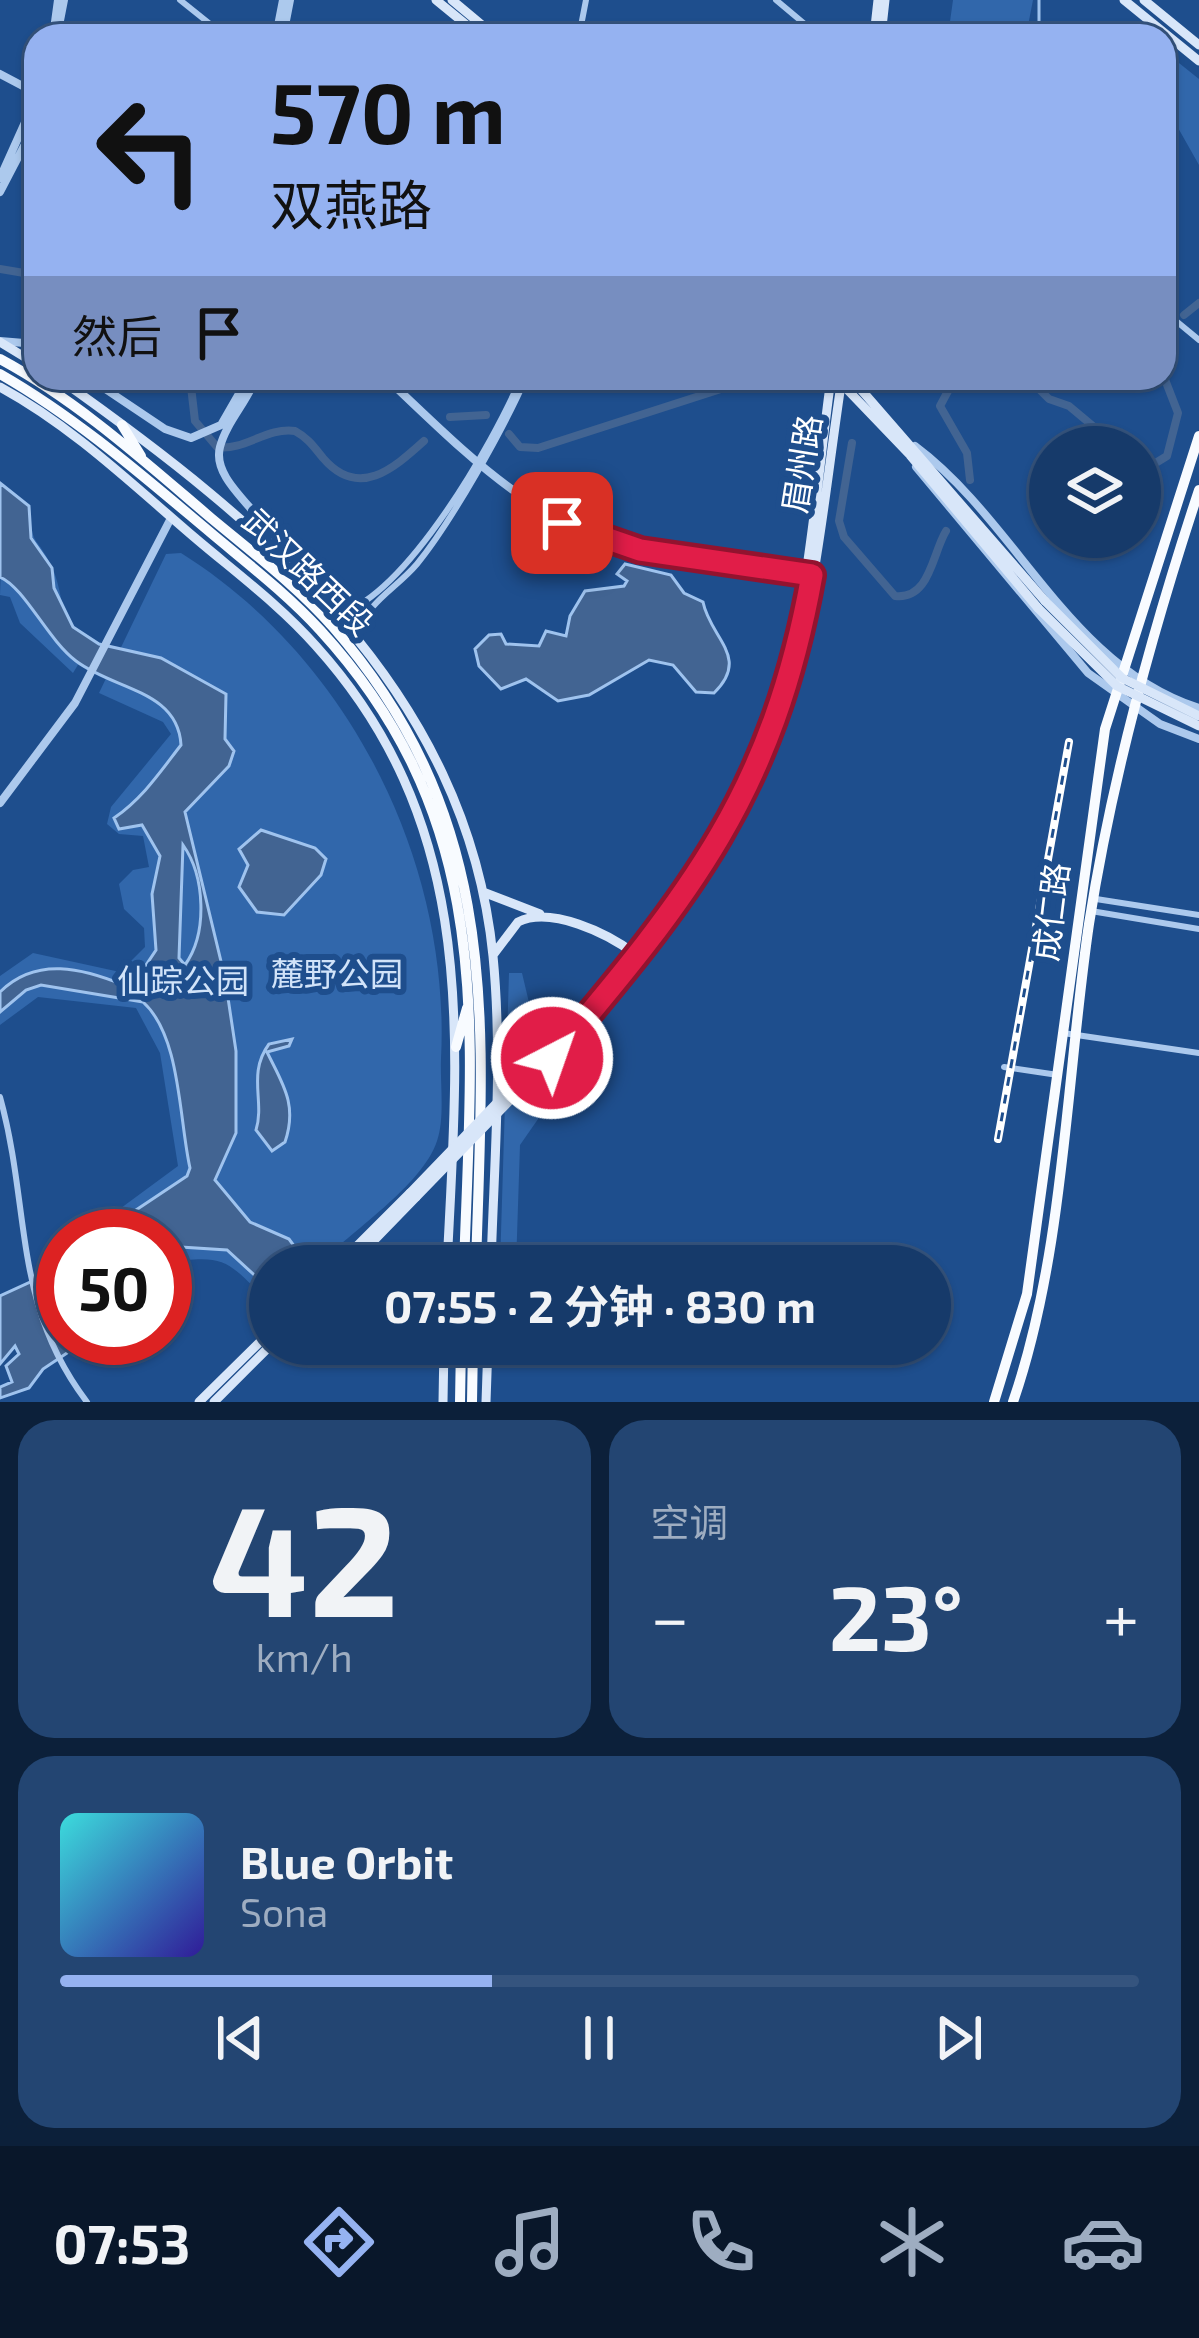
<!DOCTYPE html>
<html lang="zh">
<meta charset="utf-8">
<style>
:root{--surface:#163a6a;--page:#234572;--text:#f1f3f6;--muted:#9eadc1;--line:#35547e;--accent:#95b2f1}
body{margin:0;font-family:"Exo 2","Noto Sans SC",sans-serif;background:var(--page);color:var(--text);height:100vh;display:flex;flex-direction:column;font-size:45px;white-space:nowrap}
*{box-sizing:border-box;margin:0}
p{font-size:39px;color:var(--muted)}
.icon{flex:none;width:66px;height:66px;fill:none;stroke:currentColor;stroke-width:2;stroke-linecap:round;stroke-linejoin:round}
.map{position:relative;height:1402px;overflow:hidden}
.drawer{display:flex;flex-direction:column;gap:18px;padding:18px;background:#0c203a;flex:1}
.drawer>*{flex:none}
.guide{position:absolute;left:24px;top:24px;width:1152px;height:366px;border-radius:36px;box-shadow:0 3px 9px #0004,0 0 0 3px var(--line);background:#95b2f1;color:#111;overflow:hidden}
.buttons{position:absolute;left:1029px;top:426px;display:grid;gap:24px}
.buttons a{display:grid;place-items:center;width:132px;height:132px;border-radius:50%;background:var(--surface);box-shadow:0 3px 9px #0004,0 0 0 3px var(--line);font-size:60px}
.speed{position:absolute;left:36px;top:1209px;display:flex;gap:24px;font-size:60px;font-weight:700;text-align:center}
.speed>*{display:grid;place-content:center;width:156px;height:156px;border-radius:50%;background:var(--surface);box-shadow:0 3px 9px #0004,0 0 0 3px var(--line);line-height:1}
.speed .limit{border:18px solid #d22;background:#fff;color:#111}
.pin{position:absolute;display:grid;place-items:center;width:102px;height:102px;color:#fff;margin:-51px;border-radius:24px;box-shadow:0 6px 18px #0006}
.me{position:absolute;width:132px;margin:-66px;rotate:41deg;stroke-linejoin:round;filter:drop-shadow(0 0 9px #0008)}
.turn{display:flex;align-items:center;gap:42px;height:252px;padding:0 48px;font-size:54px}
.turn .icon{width:156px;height:156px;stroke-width:2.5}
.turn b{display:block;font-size:84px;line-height:102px}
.then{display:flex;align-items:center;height:114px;padding:0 48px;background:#0003;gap:24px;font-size:45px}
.big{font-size:90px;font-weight:700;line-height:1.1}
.drawer .card{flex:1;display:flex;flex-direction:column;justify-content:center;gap:18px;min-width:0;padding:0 42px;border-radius:36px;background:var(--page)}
.drawer .dial{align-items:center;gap:0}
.dial b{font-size:156px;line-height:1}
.song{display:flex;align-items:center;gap:36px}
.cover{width:144px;height:144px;border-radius:18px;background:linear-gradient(135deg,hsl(180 70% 55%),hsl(250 70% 35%))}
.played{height:12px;border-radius:6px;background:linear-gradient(90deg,var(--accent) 40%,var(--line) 40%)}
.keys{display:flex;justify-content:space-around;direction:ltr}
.heat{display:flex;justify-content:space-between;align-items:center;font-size:66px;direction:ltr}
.drawer .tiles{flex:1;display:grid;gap:18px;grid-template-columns:1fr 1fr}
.card:last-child{grid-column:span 2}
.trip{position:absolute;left:249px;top:1245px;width:702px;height:120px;border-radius:60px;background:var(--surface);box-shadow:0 3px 9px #0004,0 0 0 3px var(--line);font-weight:700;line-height:120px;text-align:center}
.dock{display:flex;height:192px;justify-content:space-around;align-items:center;background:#09172a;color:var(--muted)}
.dock .icon{width:84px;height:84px}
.dock .active{color:var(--accent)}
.dock b{font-size:54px;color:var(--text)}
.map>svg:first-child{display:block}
.green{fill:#3167ab}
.water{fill:#426492;stroke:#9fc3ee;stroke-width:3;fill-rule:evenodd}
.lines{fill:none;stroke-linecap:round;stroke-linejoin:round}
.stream{stroke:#9fc3ee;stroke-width:3}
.canal{stroke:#426492;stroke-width:8}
.minor{stroke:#acc9ed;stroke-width:6}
.tertiary{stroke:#acc9ed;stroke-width:8}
.secondary{stroke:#d8e6f9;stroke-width:9}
.trunk{stroke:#f8fbff;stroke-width:10}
.rail-casing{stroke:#fff;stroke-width:8}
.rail{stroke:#1e4e8d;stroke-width:3;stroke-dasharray:9;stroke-linecap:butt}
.secondary-bridge{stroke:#d8e6f9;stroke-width:9}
.route-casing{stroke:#92132f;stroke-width:30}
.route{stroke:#e11d48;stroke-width:21}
.labels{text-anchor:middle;stroke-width:12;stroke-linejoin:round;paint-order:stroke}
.street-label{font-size:33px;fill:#fff;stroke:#1e4e8d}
.park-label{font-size:33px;fill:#d1e3f9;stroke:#1e4e8d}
</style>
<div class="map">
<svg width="1199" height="1402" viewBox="0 0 1199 1402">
<rect width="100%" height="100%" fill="#1e4e8d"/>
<path class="green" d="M 953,0 L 1033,0 L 1026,36 L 948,36 Z
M 1164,51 L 1199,79 L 1199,165 L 1164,103 Z
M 4,490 L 29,506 C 33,551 35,532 52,567 C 66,599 55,618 93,640 L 73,673 L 20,623 L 10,597 L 0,595 Z
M 181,553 C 349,658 451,862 441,1059 C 440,1083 445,1118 437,1141 C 422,1186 350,1232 317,1266 L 270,1266 L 270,1303 C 227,1262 229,1253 165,1263 L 165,1236 L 83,1236 L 178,1166 L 160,1053 L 136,1008 L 38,997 L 0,1025 L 0,976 L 33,953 L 120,972 L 145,947 L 144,928 L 124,909 L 119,884 L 133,870 L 149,867 L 143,836 L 119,834 L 107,824 L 111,807 L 171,734 L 163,722 L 99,693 L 166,554 Z
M 509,973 L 522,973 L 552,1099 L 520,1145 L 516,1266 L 500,1266 Z"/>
<path class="water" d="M 0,483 L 29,506 L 31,538 L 52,568 L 54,588 L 73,627 L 99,644 L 161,658 L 226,694 L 225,739 L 234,751 L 229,766 L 185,812 L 225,978 L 236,1051 L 236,1133 L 215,1180 L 250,1222 L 289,1239 L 297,1250 L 295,1266 L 270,1266 L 263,1283 L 227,1250 L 165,1246 L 165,1236 L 97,1236 L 187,1176 L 190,1168 C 179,1120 181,1036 143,1002 L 41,985 L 26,990 L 0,1012 L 0,992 C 36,956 83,968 126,986 L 134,983 L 156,950 L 152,894 L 160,856 L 142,825 L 119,829 L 114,818 C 143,798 160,772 181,745 C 178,690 114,690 76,661 C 47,639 25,588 0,577 ZM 183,845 C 205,876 208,933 185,965 L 179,958 Z
M 625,564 L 671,575 L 684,593 L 703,602 C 710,638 751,657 714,693 L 696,692 L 673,665 L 649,660 L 589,695 L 558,701 L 526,679 L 501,689 L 479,666 L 475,649 L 489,635 L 501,634 L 506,644 L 539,646 L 546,631 L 566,636 L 570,616 L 585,591 L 624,586 L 627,581 L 617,574 Z
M 261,830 L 315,848 L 326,859 L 321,875 L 284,915 L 257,912 L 239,887 L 248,865 L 239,849 Z
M 292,1039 L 289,1046 L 267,1052 C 282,1083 298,1104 285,1142 L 272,1151 L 256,1130 C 265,1101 247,1074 269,1044 Z
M 63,1267 L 63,1338 L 74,1338 L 70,1351 L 43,1369 L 29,1388 L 0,1398 L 0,1387 L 12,1382 L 6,1366 L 19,1354 L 15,1346 L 0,1364 L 0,1296 Z"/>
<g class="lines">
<path class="stream" d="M 1039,36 L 1039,0"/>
<path class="canal" d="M 0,269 L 36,275
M 1184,315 L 1199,303
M 190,378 L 195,421 L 217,447 C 245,451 266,427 295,431 C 308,438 314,447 323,458 C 359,500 394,468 424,441
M 955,378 L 940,406 L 967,453 L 970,480
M 1028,378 L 1049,399 L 1069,406 L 1118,447
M 450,417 L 486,415
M 509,434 L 520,447 L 538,448 L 755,378
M 852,443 L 839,521 L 844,537 L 895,596 C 930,600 932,554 946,531
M 1140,463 L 1154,464 L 1167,456 L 1178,413 L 1164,377"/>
<path class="minor" d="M 180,0 L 225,36
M 776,0 L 819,36
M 579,36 L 586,0
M 1164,311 L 1199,340
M 341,614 C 410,589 492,445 521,378
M 358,635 C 367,601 395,590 417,564 C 452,521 503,430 526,378
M 1096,899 L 1199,915
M 1091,911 L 1199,929
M 1063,1033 L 1199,1053
M 1004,1067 L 1058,1075
M 0,1097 C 31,1209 12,1304 87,1402"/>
<path class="tertiary" d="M 55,22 L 58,0
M 57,36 L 64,0
M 276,36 L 283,0
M 283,36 L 290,0
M 0,74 L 36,93
M 0,178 L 36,98
M 0,192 L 36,123
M 0,341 L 36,344
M 89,378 L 165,429 L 191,438 L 221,425 L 248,378
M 256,378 C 247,402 226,423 220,447 C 210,484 273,517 285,560
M 386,378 C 462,449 531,524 636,548 C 693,561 754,558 811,574
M 915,446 C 1017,522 1070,667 1199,708
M 916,467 L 1088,673 L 1160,724 L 1199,739
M 0,803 L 75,703 L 171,518"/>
<path class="secondary" d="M 436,0 L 480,36
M 452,0 L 495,36
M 1124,0 L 1199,61
M 1144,0 L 1199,45
M 874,36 L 878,0
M 881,36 L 885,0
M 0,342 L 36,364
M 58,378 C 263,523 466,689 493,956 C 503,1059 494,1163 491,1266
M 851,378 L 1045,601
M 840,382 L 910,455 L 1038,608
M 0,387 C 72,426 132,484 194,537 C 235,572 280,605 316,646 C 481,829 458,1040 447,1266
M 483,892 L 540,914
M 493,955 L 518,922 C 551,906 607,933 635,954
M 546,1052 C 656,925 765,793 798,623 C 813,542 820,459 831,378
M 552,1057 C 647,947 743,835 787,692 C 817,591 826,482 842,378
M 337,1266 L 410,1193
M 349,1266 L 416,1197
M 199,1402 L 270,1332
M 214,1402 L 272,1344
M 443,1402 L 444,1344
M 486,1402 L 488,1344"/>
<path class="trunk" d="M 0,359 C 78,401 144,461 211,518 C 253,553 297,586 333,627 C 505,824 483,1025 476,1266
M 0,374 C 77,418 143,476 211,533 C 248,564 287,594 320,630 C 497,823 472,1026 464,1266
M 122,425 L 141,456
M 456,1047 L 467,1008
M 460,1402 L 461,1344
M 472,1402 L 473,1344
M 994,1402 L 1027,1294 L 1105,729 L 1199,436
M 1013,1402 C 1064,1254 1066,1080 1089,924 C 1112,776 1152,632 1199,490"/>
<g class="rail-casing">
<path id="rail" d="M 998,1139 L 1069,742"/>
</g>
<use href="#rail" class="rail"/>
<path class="secondary-bridge" d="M 1045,601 L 1122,678 L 1199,716
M 1038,608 L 1117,686 L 1199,726
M 410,1193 L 546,1052
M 416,1197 L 552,1057"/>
</g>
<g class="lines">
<g class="route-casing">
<path id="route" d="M 552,1058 C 691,894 773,792 812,575 L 640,550 L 562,523"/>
</g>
<use href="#route" class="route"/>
</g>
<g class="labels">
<g class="street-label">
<text transform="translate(802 464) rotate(-81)" y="12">眉州路</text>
<text transform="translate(308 572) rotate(44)" y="12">武汉路西段</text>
<text transform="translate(1051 912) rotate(-83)" y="12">成仁路</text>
</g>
<g class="park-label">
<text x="337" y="986">麓野公园</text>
<text x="183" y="993">仙踪公园</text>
</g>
</g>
</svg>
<div class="buttons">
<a><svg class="icon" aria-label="layers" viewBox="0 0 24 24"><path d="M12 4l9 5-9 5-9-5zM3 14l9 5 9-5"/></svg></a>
</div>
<div class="speed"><div class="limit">50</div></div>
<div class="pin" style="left:562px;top:523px;background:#d93025"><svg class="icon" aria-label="arrive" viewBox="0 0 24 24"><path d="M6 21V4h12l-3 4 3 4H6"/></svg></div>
<svg class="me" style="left:552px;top:1058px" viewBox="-20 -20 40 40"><circle r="17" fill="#e11d48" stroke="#fff" stroke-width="3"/><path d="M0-11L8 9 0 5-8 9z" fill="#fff"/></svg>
<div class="trip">07:55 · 2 分钟 · 830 m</div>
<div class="guide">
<div class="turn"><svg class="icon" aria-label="left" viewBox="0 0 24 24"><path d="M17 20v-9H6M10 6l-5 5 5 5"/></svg><div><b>570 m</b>双燕路</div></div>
<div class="then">然后<svg class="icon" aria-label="arrive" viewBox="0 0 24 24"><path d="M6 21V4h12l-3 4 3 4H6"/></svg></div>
</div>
</div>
<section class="drawer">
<div class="tiles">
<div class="card dial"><b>42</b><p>km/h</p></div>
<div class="card"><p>空调</p>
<div class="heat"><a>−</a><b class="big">23°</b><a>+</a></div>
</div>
<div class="card">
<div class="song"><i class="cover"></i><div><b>Blue Orbit</b><p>Sona</p></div></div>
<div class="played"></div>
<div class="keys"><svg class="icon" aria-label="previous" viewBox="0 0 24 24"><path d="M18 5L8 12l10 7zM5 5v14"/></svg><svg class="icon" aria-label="pause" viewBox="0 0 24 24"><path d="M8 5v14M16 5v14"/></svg><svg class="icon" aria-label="next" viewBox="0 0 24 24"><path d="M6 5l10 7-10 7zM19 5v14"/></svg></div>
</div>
</div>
</section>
<nav class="dock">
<b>07:53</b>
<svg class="icon active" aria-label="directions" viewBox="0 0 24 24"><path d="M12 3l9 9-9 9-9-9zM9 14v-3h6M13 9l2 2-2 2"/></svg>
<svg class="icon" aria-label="music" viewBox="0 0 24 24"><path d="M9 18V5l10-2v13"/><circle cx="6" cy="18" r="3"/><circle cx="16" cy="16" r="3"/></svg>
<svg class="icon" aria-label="phone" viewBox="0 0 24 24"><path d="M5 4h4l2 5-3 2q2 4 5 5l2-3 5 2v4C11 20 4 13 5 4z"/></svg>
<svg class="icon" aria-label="climate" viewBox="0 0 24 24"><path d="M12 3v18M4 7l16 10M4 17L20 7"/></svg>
<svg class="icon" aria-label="car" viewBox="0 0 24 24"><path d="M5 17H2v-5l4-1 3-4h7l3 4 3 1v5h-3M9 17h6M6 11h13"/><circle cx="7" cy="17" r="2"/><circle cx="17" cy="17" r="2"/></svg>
</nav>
